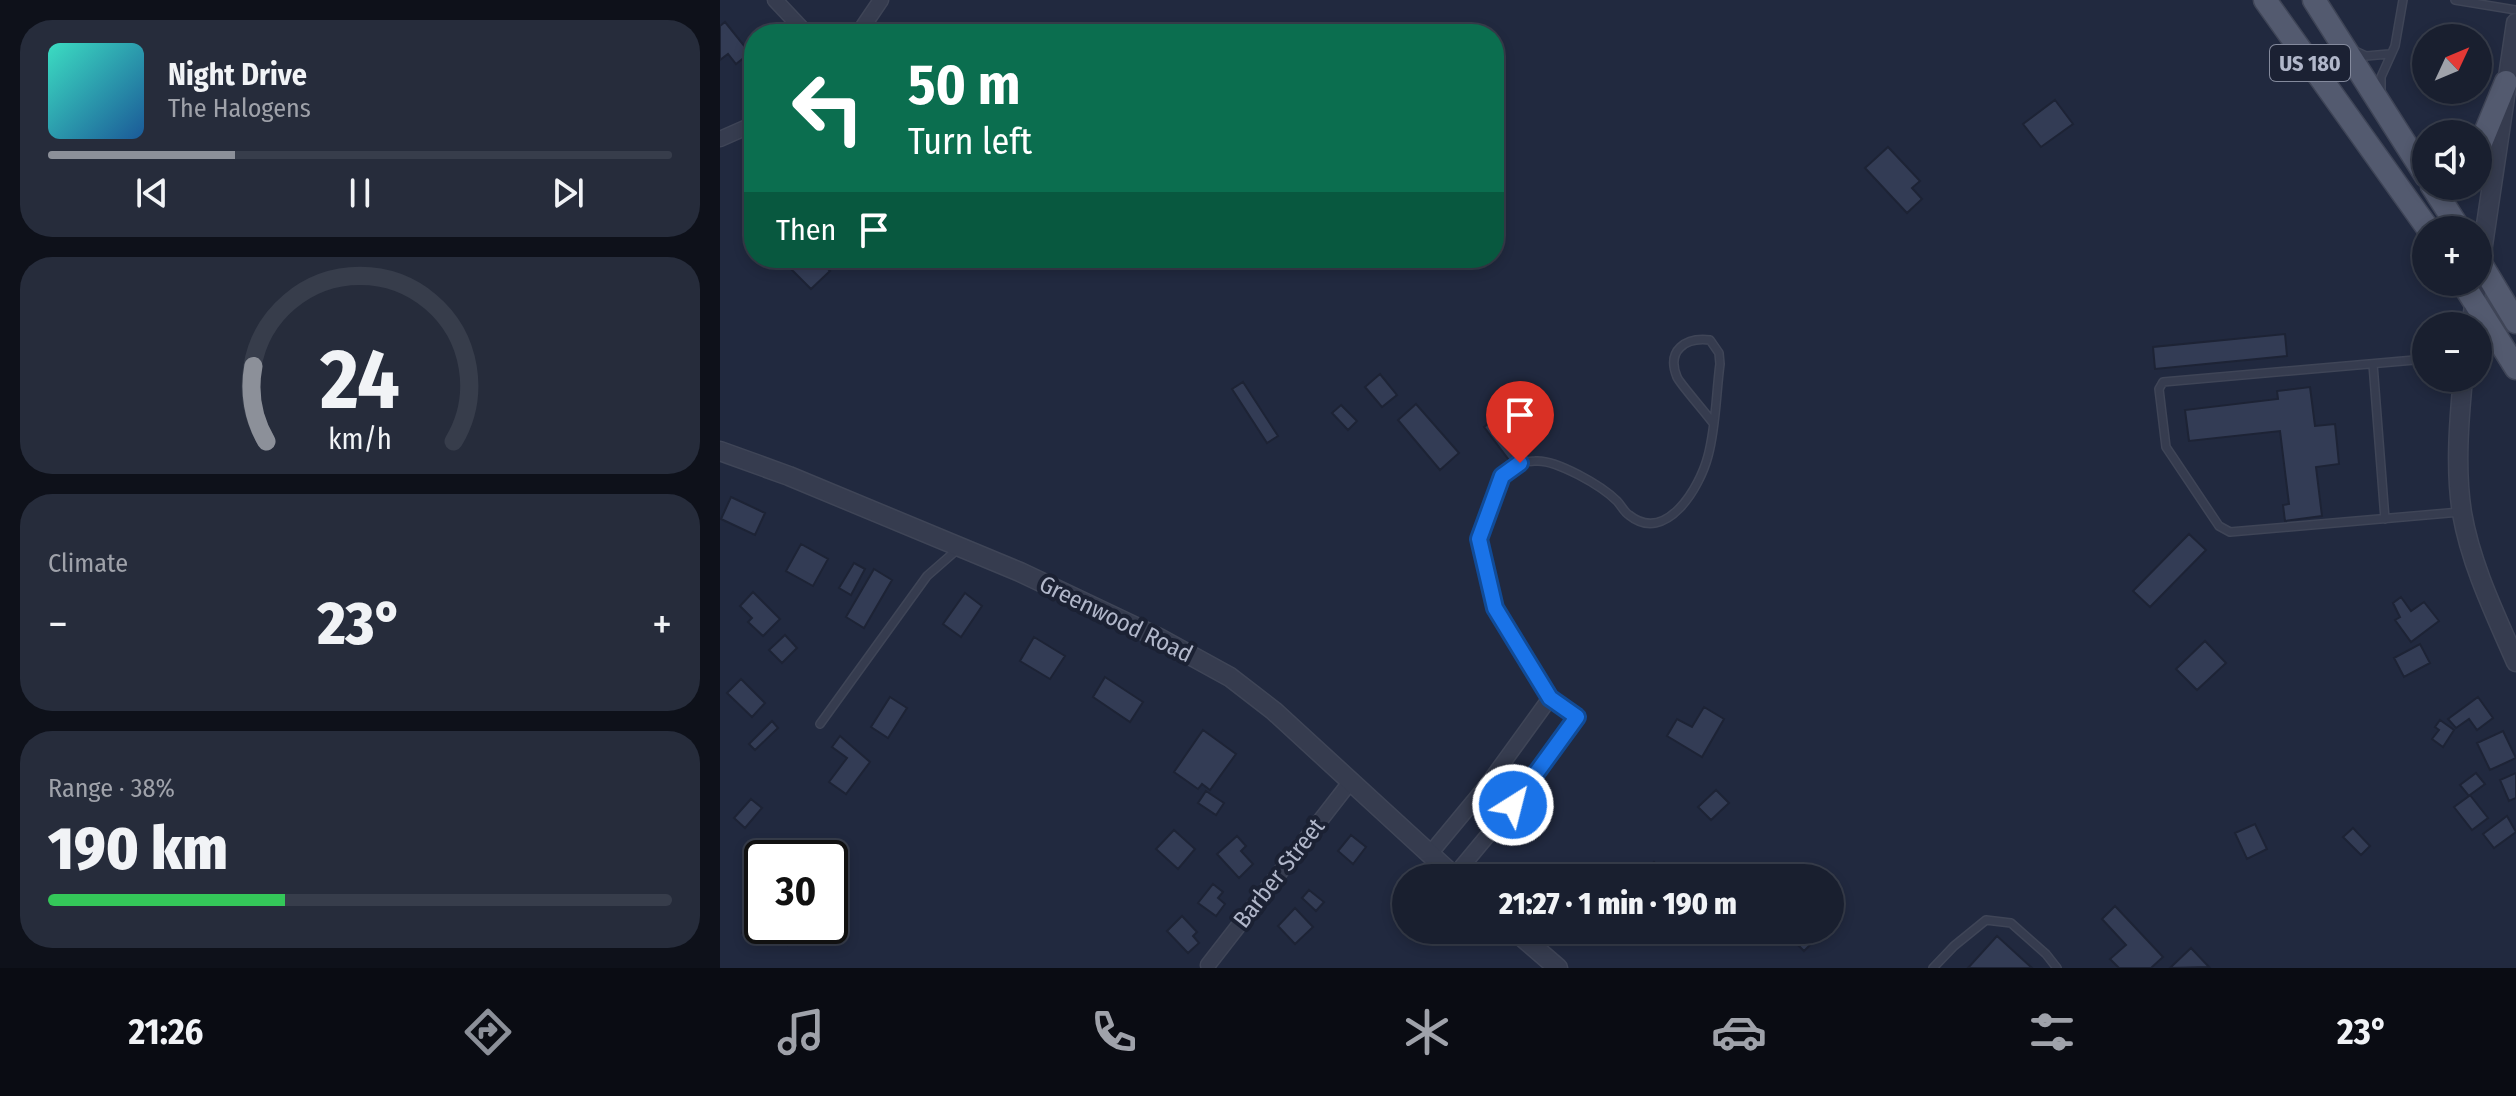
<!DOCTYPE html>
<meta charset="utf-8">
<style>
:root{--surface:#191f2f;--page:#262c3b;--text:#f1f3f6;--muted:#9fa2aa;--line:#373d4b;--accent:#8c9099}
body{margin:0;font-family:"Fira Sans Condensed",sans-serif;background:var(--page);color:var(--text);height:100vh;display:flex;flex-direction:column;font-size:30px;white-space:nowrap}
*{box-sizing:border-box;margin:0}
p{font-size:26px;color:var(--muted)}
.icon{flex:none;width:44px;height:44px;fill:none;stroke:currentColor;stroke-width:2;stroke-linecap:round;stroke-linejoin:round}
.map{position:relative;flex:1;overflow:hidden}
.drawer{display:flex;flex-direction:column;gap:20px;padding:20px;background:#0e111a;width:720px}
.drawer>*{flex:none}
.top-card{position:absolute;left:24px;top:24px;width:760px;height:244px;border-radius:32px;box-shadow:0 4px 12px #0003,0 0 0 2px var(--line);background:#0b6e4f;color:#fff;overflow:hidden}
.needle{width:52px;rotate:46deg}
.buttons{position:absolute;left:1692px;top:24px;display:grid;gap:16px}
.buttons a{display:grid;place-items:center;width:80px;height:80px;border-radius:50%;background:var(--surface);box-shadow:0 4px 12px #0003,0 0 0 2px var(--line);font-size:40px}
.speed{position:absolute;left:24px;top:840px;display:flex;gap:16px;font-size:40px;font-weight:700;text-align:center}
.speed>*{display:grid;place-content:center;width:104px;height:104px;border-radius:50%;background:var(--surface);box-shadow:0 4px 12px #0003,0 0 0 2px var(--line);line-height:1}
.speed .limit{border:4px solid #111;border-radius:12px;background:#fff;color:#111}
.pin{position:absolute;display:grid;place-items:center;width:68px;height:68px;color:#fff;margin:-82px -34px;border-radius:50% 50% 50% 0;rotate:-45deg;box-shadow:0 0 8px #0007}
.pin .icon{rotate:45deg}
.me{position:absolute;width:88px;margin:-44px;rotate:36deg;stroke-linejoin:round;filter:drop-shadow(0 0 6px #0008)}
.turn{display:flex;align-items:center;gap:28px;height:168px;padding:0 32px;font-size:36px}
.turn .icon{width:104px;height:104px;stroke-width:2.5}
.turn b{display:block;font-size:56px;line-height:68px}
.then{display:flex;align-items:center;height:76px;padding:0 32px;background:#0003;gap:16px;font-size:30px}
.big{font-size:60px;font-weight:800;line-height:1.1}
.drawer .widget{flex:1;display:flex;flex-direction:column;justify-content:center;gap:12px;min-width:0;padding:0 28px;border-radius:32px;background:var(--page)}
.drawer .dial{align-items:center;gap:0}
.dial svg{height:208px;overflow:visible;fill:none;stroke:var(--line);stroke-width:7;stroke-linecap:round;text-anchor:middle}
.dial text{fill:var(--text);stroke:none}
.song{display:flex;align-items:center;gap:24px}
.cover{width:96px;height:96px;border-radius:12px;background:linear-gradient(135deg,hsl(170 70% 55%),hsl(210 70% 35%))}
.played{height:8px;border-radius:4px;background:linear-gradient(90deg,var(--accent) 30%,var(--line) 30%)}
.keys{display:flex;justify-content:space-around;direction:ltr}
.heat{display:flex;justify-content:space-between;align-items:center;font-size:44px;direction:ltr}
.charge{height:12px;border-radius:6px;background:linear-gradient(90deg,#34c759 38%,var(--line) 0)}
.trip{position:absolute;left:672px;top:864px;width:452px;height:80px;border-radius:40px;background:var(--surface);box-shadow:0 4px 12px #0003,0 0 0 2px var(--line);font-weight:800;line-height:80px;text-align:center}
.dock{display:flex;height:128px;justify-content:space-around;align-items:center;background:#0a0c13;color:var(--muted)}
.dock .icon{width:56px;height:56px}
.dock .on{color:var(--accent)}
.dock b{font-size:36px;color:var(--text)}
main{display:flex;flex:1;min-height:0}
.map>svg:first-child{display:block}
.building{fill:#333c55;stroke:#1d2335;stroke-width:2}
.lines{fill:none;stroke-linecap:round;stroke-linejoin:round}
.service-casing{stroke:#3f4557;stroke-width:10}
.minor-casing{stroke:#3f4557;stroke-width:17}
.tertiary-casing{stroke:#3f4557;stroke-width:21}
.primary-casing{stroke:#3f4557;stroke-width:25}
.service{stroke:#363c4f;stroke-width:7}
.minor{stroke:#363c4f;stroke-width:14}
.tertiary{stroke:#363c4f;stroke-width:18}
.primary{stroke:#535a6f;stroke-width:22}
.route-casing{stroke:#114b97;stroke-width:20}
.route{stroke:#1a73e8;stroke-width:14}
.labels{text-anchor:middle;stroke-width:8;stroke-linejoin:round;paint-order:stroke}
.shield{fill:#1b2133;stroke:#848a9d;stroke-width:2}
.shield-label{font-size:22px;font-weight:bold;fill:#b1b7ca}
.street-label{font-size:24px;fill:#b1b7ca;stroke:#1b2133}
</style>
<main>
<section class="drawer">
<div class="widget">
<div class="song"><i class="cover"></i><div><b>Night Drive</b><p>The Halogens</p></div></div>
<div class="played"></div>
<div class="keys"><svg class="icon" aria-label="previous" viewBox="0 0 24 24"><path d="M18 5L8 12l10 7zM5 5v14"/></svg><svg class="icon" aria-label="pause" viewBox="0 0 24 24"><path d="M8 5v14M16 5v14"/></svg><svg class="icon" aria-label="next" viewBox="0 0 24 24"><path d="M6 5l10 7-10 7zM19 5v14"/></svg></div>
</div>
<div class="widget dial"><svg viewBox="0 0 100 80">
<path d="M14 69A42 42 0 1 1 86 69"/>
<path d="M14 69A42 42 0 0 1 9 40" stroke="#8c9099"/>
<text x="50" y="56" font-size="32" font-weight="700">24</text>
<text x="50" y="72" font-size="11">km/h</text>
</svg></div>
<div class="widget"><p>Climate</p>
<div class="heat"><a>−</a><b class="big">23°</b><a>+</a></div>
</div>
<div class="widget"><p>Range · 38%</p><b class="big">190 km</b><div class="charge"></div></div>
</section>
<div class="map">
<svg width="1796" height="968" viewBox="0 0 1796 968">
<rect width="100%" height="100%" fill="#21293f"/>
<path class="building" d="M 5,22 L 30,53 L 16,64 L 8,54 L 0,60 L 0,26 Z
M 1335,100 L 1353,124 L 1321,147 L 1303,124 Z
M 1168,147 L 1200,181 L 1192,188 L 1202,199 L 1187,213 L 1145,168 Z
M 85,258 L 97,258 L 110,271 L 91,289 L 72,270 Z
M 1565,334 L 1567,356 L 1435,369 L 1433,347 Z
M 660,374 L 677,395 L 662,407 L 645,387 Z
M 523,382 L 558,436 L 547,443 L 512,389 Z
M 1590,387 L 1595,426 L 1615,424 L 1619,464 L 1596,467 L 1602,516 L 1565,521 L 1563,505 L 1569,504 L 1560,431 L 1469,441 L 1465,410 L 1558,399 L 1557,391 Z
M 696,404 L 739,453 L 720,470 L 678,420 Z
M 621,405 L 637,421 L 628,430 L 612,413 Z
M 793,405 L 821,441 L 792,464 L 764,427 Z
M 11,497 L 45,513 L 35,535 L 1,519 Z
M 1469,534 L 1486,550 L 1430,607 L 1413,591 Z
M 81,544 L 108,559 L 93,586 L 66,571 Z
M 134,563 L 145,569 L 131,595 L 119,588 Z
M 154,569 L 172,580 L 144,628 L 126,617 Z
M 33,592 L 60,619 L 43,636 L 28,622 L 32,618 L 20,606 Z
M 245,593 L 262,606 L 241,637 L 223,624 Z
M 1681,597 L 1691,611 L 1704,602 L 1719,621 L 1691,642 L 1675,620 L 1680,617 L 1673,603 Z
M 65,635 L 77,648 L 62,663 L 49,650 Z
M 314,637 L 345,656 L 330,679 L 300,661 Z
M 1485,641 L 1506,663 L 1477,690 L 1456,669 Z
M 1700,644 L 1710,663 L 1684,677 L 1674,658 Z
M 385,677 L 423,702 L 410,722 L 373,697 Z
M 21,679 L 45,703 L 32,717 L 7,693 Z
M 170,697 L 187,708 L 168,738 L 151,727 Z
M 1758,697 L 1773,718 L 1757,730 L 1749,719 L 1736,728 L 1728,719 Z
M 984,707 L 1004,719 L 982,757 L 947,736 L 957,719 L 972,727 Z
M 1720,720 L 1734,730 L 1723,747 L 1712,739 L 1719,730 L 1715,727 Z
M 52,721 L 58,728 L 35,750 L 29,744 Z
M 483,730 L 516,754 L 490,790 L 482,784 L 478,789 L 454,772 Z
M 1783,731 L 1796,758 L 1770,770 L 1757,743 Z
M 120,736 L 150,762 L 126,794 L 109,782 L 127,758 L 112,747 Z
M 1756,773 L 1765,784 L 1750,795 L 1768,818 L 1752,830 L 1734,807 L 1749,796 L 1740,785 Z
M 1796,773 L 1796,798 L 1789,801 L 1780,780 Z
M 996,790 L 1009,803 L 991,820 L 978,807 Z
M 486,791 L 504,803 L 496,815 L 478,803 Z
M 31,799 L 42,808 L 25,828 L 14,818 Z
M 1787,816 L 1796,832 L 1774,848 L 1763,834 Z
M 1535,824 L 1547,849 L 1527,859 L 1515,833 Z
M 1633,828 L 1650,846 L 1641,855 L 1623,837 Z
M 454,830 L 475,849 L 458,869 L 436,849 Z
M 631,835 L 646,847 L 633,864 L 618,851 Z
M 517,836 L 526,846 L 521,851 L 533,864 L 519,878 L 497,854 Z
M 934,862 L 950,878 L 919,877 Z
M 493,884 L 503,892 L 498,898 L 505,904 L 496,916 L 478,903 Z
M 589,890 L 604,902 L 596,911 L 582,898 Z
M 33,899 L 42,902 L 42,926 L 47,926 L 42,940 L 22,933 Z
M 1395,906 L 1443,957 L 1431,968 L 1399,968 L 1390,959 L 1406,945 L 1382,919 Z
M 575,908 L 593,927 L 575,944 L 558,926 Z
M 462,916 L 477,932 L 473,936 L 479,943 L 468,953 L 447,931 Z
M 52,926 L 72,926 L 67,945 L 48,939 Z
M 1063,930 L 1103,930 L 1104,931 L 1084,951 Z
M 1277,936 L 1312,968 L 1248,968 Z
M 1471,948 L 1489,967 L 1450,968 Z"/>
<g class="lines">
<g class="service-casing">
<path id="service" d="M 1735,0 L 1796,10
M 1633,50 L 1646,56 L 1669,54
M 1661,94 L 1661,77 L 1675,46 L 1683,0
M 1706,359 L 1443,382 L 1439,389 L 1446,447 L 1499,526 L 1510,532 L 1740,512
M 1653,364 L 1665,519
M 782,476 C 792,469 801,461 815,461 C 836,459 882,486 897,501 C 901,505 904,512 909,515 C 946,545 980,487 988,456 C 996,427 996,394 1000,364 L 999,353 L 990,340 C 966,337 946,350 957,377 C 960,384 986,413 993,423
M 100,724 L 207,576 L 239,548
M 1213,968 L 1234,946 L 1266,920 L 1291,923 L 1326,954 L 1337,968"/>
</g>
<g class="minor-casing">
<path id="minor" d="M 55,0 L 87,34
M 138,34 L 161,0
M 0,139 L 34,124
M 709,855 L 767,785 L 830,698
M 734,876 L 793,805 L 857,717 L 830,698 L 775,608 L 759,539 L 782,476
M 488,965 L 631,781"/>
</g>
<g class="tertiary-casing">
<path id="tertiary" d="M 1751,326 L 1796,23
M 1743,378 C 1739,421 1735,469 1742,513 C 1751,565 1775,614 1796,662
M 0,451 L 69,476 L 300,572 L 439,638 L 510,677 L 554,711 L 736,878
M 794,930 L 838,968"/>
</g>
<g class="primary-casing">
<path id="primary" d="M 1545,0 L 1709,230
M 1594,0 L 1706,176
M 1758,150 L 1786,82
M 1712,186 L 1740,230
M 1758,259 L 1796,322
M 1742,282 L 1796,368"/>
</g>
<use href="#service" class="service"/>
<use href="#minor" class="minor"/>
<use href="#tertiary" class="tertiary"/>
<use href="#primary" class="primary"/>
</g>
<g class="lines">
<g class="route-casing">
<path id="route" d="M 793,805 L 857,717 L 830,698 L 775,608 L 759,539 L 782,476 L 800,463"/>
</g>
<use href="#route" class="route"/>
</g>
<g class="labels">
<rect class="shield" x="1550" y="45" width="80" height="36" rx="6"/>
<g class="shield-label">
<text x="1590" y="71">US 180</text>
</g>
<g class="street-label">
<text transform="translate(396 619) rotate(26)" y="8">Greenwood Road</text>
<text transform="translate(559 873) rotate(-52)" y="8">Barber Street</text>
</g>
</g>
</svg>
<div class="buttons">
<a><svg class="needle" viewBox="-14 -14 28 28"><path d="M0-13l5 13h-10z" fill="#e53935"/><path d="M0 13l5-13h-10z" fill="#9fa2aa"/></svg></a>
<a><svg class="icon" aria-label="sound" viewBox="0 0 24 24"><path d="M4 9h4l5-4v14l-5-4H4zM17 9q2 3 0 6"/></svg></a>
<a>+</a>
<a>−</a>
</div>
<div class="speed"><div class="limit">30</div></div>
<div class="pin" style="left:800px;top:463px;background:#d93025"><svg class="icon" aria-label="arrive" viewBox="0 0 24 24"><path d="M6 21V4h12l-3 4 3 4H6"/></svg></div>
<svg class="me" style="left:793px;top:805px" viewBox="-20 -20 40 40"><circle r="17" fill="#1a73e8" stroke="#fff" stroke-width="3"/><path d="M0-11L8 9 0 5-8 9z" fill="#fff"/></svg>
<div class="trip">21:27 · 1 min · 190 m</div>
<div class="top-card">
<div class="turn"><svg class="icon" aria-label="left" viewBox="0 0 24 24"><path d="M17 20v-9H6M10 6l-5 5 5 5"/></svg><div><b>50 m</b>Turn left</div></div>
<div class="then">Then<svg class="icon" aria-label="arrive" viewBox="0 0 24 24"><path d="M6 21V4h12l-3 4 3 4H6"/></svg></div>
</div>
</div>
</main>
<nav class="dock">
<b>21:26</b>
<svg class="icon on" aria-label="directions" viewBox="0 0 24 24"><path d="M12 3l9 9-9 9-9-9zM9 14v-3h6M13 9l2 2-2 2"/></svg>
<svg class="icon" aria-label="music" viewBox="0 0 24 24"><path d="M9 18V5l10-2v13"/><circle cx="6" cy="18" r="3"/><circle cx="16" cy="16" r="3"/></svg>
<svg class="icon" aria-label="phone" viewBox="0 0 24 24"><path d="M5 4h4l2 5-3 2q2 4 5 5l2-3 5 2v4C11 20 4 13 5 4z"/></svg>
<svg class="icon" aria-label="climate" viewBox="0 0 24 24"><path d="M12 3v18M4 7l16 10M4 17L20 7"/></svg>
<svg class="icon" aria-label="car" viewBox="0 0 24 24"><path d="M5 17H2v-5l4-1 3-4h7l3 4 3 1v5h-3M9 17h6M6 11h13"/><circle cx="7" cy="17" r="2"/><circle cx="17" cy="17" r="2"/></svg>
<svg class="icon" aria-label="filters" viewBox="0 0 24 24"><path d="M4 7h16M4 17h16"/><circle cx="9" cy="7" r="2"/><circle cx="15" cy="17" r="2"/></svg>
<b>23°</b>
</nav>
